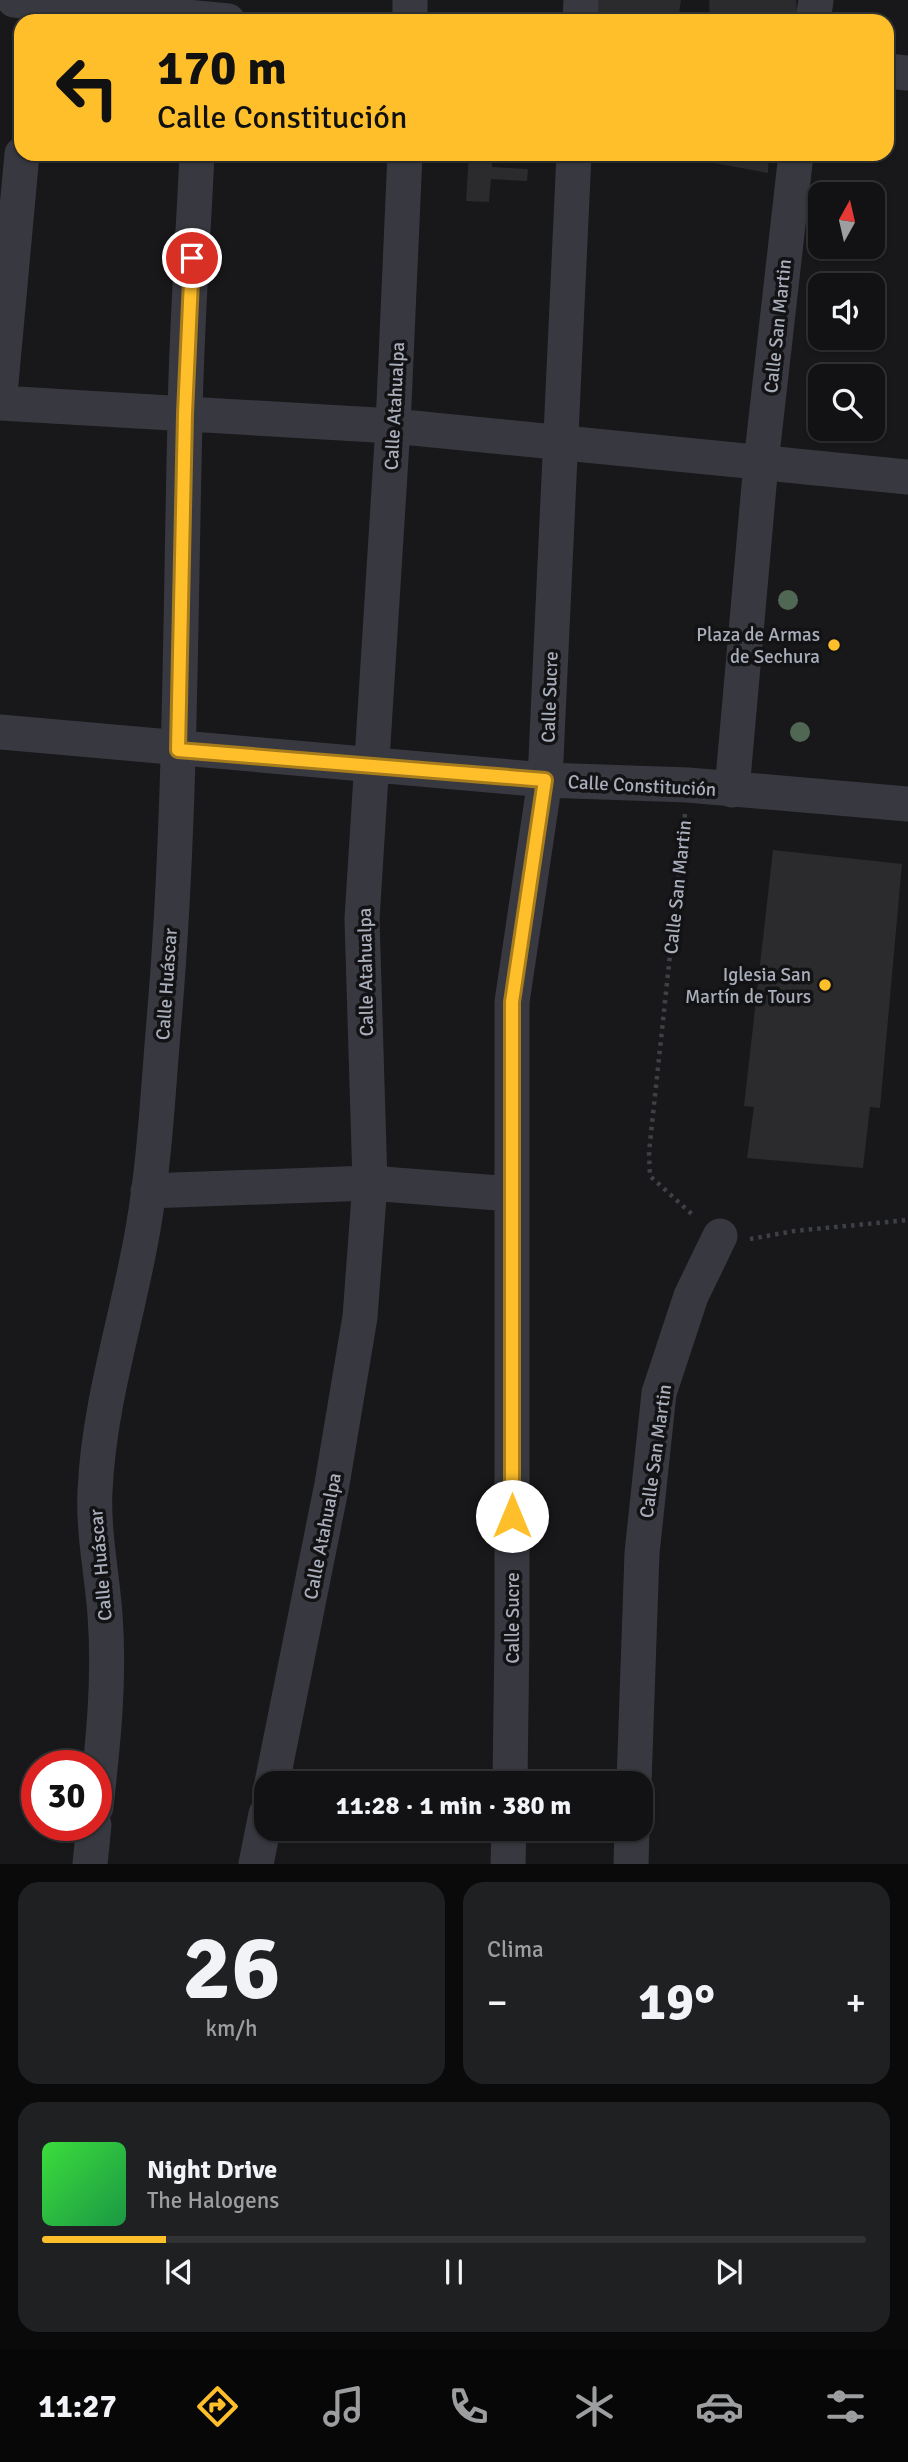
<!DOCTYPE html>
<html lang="es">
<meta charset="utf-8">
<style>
:root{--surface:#121214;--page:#1f2022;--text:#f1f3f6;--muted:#9c9ea0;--line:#313234;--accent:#ffbf2b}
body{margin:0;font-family:Signika,sans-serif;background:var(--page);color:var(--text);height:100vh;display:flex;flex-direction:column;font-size:26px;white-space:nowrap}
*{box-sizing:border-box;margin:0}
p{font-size:23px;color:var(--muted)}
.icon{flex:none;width:38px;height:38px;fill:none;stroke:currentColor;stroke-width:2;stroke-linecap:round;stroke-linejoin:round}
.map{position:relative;height:1864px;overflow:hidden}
.drawer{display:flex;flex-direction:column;gap:18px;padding:18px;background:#0a0a0b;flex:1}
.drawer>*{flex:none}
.hud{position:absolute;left:14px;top:14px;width:880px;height:147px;border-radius:21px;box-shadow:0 2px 5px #0004,0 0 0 2px var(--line);background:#ffbf2b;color:#111;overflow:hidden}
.needle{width:46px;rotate:8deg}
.fabs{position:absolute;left:808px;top:182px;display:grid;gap:14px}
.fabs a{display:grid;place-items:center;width:77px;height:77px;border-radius:14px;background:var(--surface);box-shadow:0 2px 5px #0004,0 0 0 2px var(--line);font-size:35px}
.speed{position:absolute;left:21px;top:1750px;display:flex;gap:14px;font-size:35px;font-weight:700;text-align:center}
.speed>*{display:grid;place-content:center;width:91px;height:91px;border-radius:50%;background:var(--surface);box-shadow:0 2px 5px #0004,0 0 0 2px var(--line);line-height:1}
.speed .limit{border:10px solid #d22;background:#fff;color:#111}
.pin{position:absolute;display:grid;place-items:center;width:60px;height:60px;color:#fff;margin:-30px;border:4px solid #fff;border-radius:50%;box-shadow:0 2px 7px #0007}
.me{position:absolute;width:77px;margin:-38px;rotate:0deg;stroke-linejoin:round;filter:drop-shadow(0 0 5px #0008)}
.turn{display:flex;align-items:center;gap:24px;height:147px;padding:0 28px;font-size:32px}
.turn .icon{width:91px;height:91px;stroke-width:2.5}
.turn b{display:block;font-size:49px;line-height:60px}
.big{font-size:52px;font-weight:800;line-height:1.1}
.drawer .tile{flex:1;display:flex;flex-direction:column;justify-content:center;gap:10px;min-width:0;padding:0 24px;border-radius:21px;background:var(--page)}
.drawer .dial{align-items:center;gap:0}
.dial b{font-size:91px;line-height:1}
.song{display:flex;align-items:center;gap:21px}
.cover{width:84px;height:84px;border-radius:10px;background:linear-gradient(135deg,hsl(120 70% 55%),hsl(140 70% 35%))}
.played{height:7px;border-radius:4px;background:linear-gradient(90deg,var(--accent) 15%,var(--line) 15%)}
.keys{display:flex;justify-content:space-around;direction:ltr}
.heat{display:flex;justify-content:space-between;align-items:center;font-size:38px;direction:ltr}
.drawer .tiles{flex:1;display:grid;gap:18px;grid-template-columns:1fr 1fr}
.tile:last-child{grid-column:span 2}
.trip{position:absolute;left:254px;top:1771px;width:399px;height:70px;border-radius:21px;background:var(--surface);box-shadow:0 2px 5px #0004,0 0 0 2px var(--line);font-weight:800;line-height:70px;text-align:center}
.tab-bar{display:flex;height:112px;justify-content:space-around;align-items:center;background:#070708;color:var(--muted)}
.tab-bar .icon{width:49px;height:49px}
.tab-bar .active{color:var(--accent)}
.tab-bar b{font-size:32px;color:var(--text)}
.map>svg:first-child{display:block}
.building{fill:#2b2b2e}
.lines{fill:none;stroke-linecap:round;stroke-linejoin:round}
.path{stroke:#3e4047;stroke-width:4.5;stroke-dasharray:3.5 5;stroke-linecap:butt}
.minor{stroke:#383940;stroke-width:35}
.tree{fill:#506753}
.route-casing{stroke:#a67c1c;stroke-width:18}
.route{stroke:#ffbf2b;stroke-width:12}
.poi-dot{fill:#ffbf2b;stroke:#131315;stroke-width:2.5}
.labels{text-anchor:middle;stroke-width:7;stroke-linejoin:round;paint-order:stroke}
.street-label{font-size:19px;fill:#a9aebb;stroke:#131315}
.poi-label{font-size:19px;fill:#a9aebb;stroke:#131315;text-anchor:end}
</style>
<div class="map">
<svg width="908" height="1864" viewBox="0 0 908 1864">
<rect width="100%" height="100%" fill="#18181a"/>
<path class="building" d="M 591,0 L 681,0 L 678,21 L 590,21 Z
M 709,0 L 796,0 L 798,21 L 710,21 Z
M 469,154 L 493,154 L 492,167 L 528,169 L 527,181 L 491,179 L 489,202 L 466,201 Z
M 672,154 L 769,154 L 768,173 L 672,155 Z
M 773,850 L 902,864 L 880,1108 L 870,1107 L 863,1168 L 747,1158 L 754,1107 L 744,1106 Z"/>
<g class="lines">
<path class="path" d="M 685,814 L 649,1152 L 650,1176 L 695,1217
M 750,1239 L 794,1231 L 908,1220"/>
<path class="minor" d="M 14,0 L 228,21
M 410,21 L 410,0
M 580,21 L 581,0
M 813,21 L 816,0
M 887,71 L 908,73
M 0,394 L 22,154
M 0,403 L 393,426 L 908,477
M 0,732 L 545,780 L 688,785 L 908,804
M 732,790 L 761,463 L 796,154
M 148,1191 L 370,1183 L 511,1194
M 272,1783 L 332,1484 L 360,1317 L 370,1183 L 362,919 L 393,426 L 405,154
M 510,1783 L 512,1635 L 512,1002 L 545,780 L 574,154
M 634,1783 L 642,1553 L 659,1393 L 691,1296 L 720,1236
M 96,1807 C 103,1743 110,1680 105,1615 C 102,1573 93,1533 95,1491 C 99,1401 128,1317 143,1229 C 155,1160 158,1090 164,1021 C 181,822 180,621 185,421 C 186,332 193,243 197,154
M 90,1864 L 94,1825
M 256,1864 L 266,1814
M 508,1864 L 509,1829
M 631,1864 L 632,1829"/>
</g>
<g class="tree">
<circle cx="788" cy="600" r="10"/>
<circle cx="800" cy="732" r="10"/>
</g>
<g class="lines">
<g class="route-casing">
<path id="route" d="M 192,258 L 185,414 L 178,750 L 545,780 L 512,1002 L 512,1516"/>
</g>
<use href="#route" class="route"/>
</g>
<g class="poi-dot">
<circle cx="834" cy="645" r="7"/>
<circle cx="825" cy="985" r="7"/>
</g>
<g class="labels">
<g class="street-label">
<text transform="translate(777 326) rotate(-84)" y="7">Calle San Martin</text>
<text transform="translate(394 406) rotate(-87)" y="7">Calle Atahualpa</text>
<text transform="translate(549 697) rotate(-88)" y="7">Calle Sucre</text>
<text transform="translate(642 785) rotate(3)" y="7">Calle Constitución</text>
<text transform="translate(677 887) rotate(-84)" y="7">Calle San Martin</text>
<text transform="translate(365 972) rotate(-91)" y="7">Calle Atahualpa</text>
<text transform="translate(166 984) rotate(-86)" y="7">Calle Huáscar</text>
<text transform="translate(655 1451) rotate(-82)" y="7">Calle San Martin</text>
<text transform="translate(322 1536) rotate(-79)" y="7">Calle Atahualpa</text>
<text transform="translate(100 1565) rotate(-95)" y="7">Calle Huáscar</text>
<text transform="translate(512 1618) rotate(-90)" y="7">Calle Sucre</text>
</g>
<g class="poi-label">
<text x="820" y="641">Plaza de Armas<tspan x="820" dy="22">de Sechura</tspan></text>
<text x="811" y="981">Iglesia San<tspan x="811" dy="22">Martín de Tours</tspan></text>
</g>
</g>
</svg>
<div class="fabs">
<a><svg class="needle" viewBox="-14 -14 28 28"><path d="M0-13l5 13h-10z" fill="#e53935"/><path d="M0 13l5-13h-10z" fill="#9c9ea0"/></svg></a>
<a><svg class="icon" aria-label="sound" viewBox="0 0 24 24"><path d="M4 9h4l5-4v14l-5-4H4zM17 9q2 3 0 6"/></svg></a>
<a><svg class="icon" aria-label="search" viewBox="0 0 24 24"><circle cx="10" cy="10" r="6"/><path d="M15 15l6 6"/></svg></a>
</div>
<div class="speed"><div class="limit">30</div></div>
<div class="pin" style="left:192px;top:258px;background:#d93025"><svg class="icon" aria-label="arrive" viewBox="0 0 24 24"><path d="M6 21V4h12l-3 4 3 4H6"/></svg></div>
<svg class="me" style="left:512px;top:1516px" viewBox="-20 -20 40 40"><circle r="19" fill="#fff"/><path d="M0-13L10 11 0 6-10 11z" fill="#ffbf2b"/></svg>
<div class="trip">11:28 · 1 min · 380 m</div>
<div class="hud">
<div class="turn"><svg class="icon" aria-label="left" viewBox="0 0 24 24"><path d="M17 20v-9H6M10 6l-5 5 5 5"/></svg><div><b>170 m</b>Calle Constitución</div></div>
</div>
</div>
<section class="drawer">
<div class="tiles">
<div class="tile dial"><b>26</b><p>km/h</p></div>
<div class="tile"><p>Clima</p>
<div class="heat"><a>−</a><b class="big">19°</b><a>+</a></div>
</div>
<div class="tile">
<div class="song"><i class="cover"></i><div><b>Night Drive</b><p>The Halogens</p></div></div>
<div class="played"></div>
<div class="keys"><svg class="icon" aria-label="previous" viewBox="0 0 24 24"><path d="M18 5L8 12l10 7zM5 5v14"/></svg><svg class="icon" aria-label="pause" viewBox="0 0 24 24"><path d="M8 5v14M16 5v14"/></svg><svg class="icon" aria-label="next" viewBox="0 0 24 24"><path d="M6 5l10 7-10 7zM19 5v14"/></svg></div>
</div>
</div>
</section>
<nav class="tab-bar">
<b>11:27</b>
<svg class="icon active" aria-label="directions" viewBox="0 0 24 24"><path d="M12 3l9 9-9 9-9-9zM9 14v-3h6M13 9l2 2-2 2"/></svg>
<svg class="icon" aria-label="music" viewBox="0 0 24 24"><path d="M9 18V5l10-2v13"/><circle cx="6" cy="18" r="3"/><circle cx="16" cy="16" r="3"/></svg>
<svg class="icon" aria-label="phone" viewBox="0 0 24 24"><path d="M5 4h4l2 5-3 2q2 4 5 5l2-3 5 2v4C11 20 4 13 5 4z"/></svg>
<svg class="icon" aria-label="climate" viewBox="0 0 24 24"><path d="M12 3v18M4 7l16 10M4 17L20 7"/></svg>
<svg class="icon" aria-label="car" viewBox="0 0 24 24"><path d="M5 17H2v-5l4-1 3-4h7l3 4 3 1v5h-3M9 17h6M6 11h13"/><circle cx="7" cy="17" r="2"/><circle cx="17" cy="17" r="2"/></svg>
<svg class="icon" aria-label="filters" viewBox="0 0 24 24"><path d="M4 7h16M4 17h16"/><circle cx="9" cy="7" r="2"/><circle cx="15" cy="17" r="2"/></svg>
</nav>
